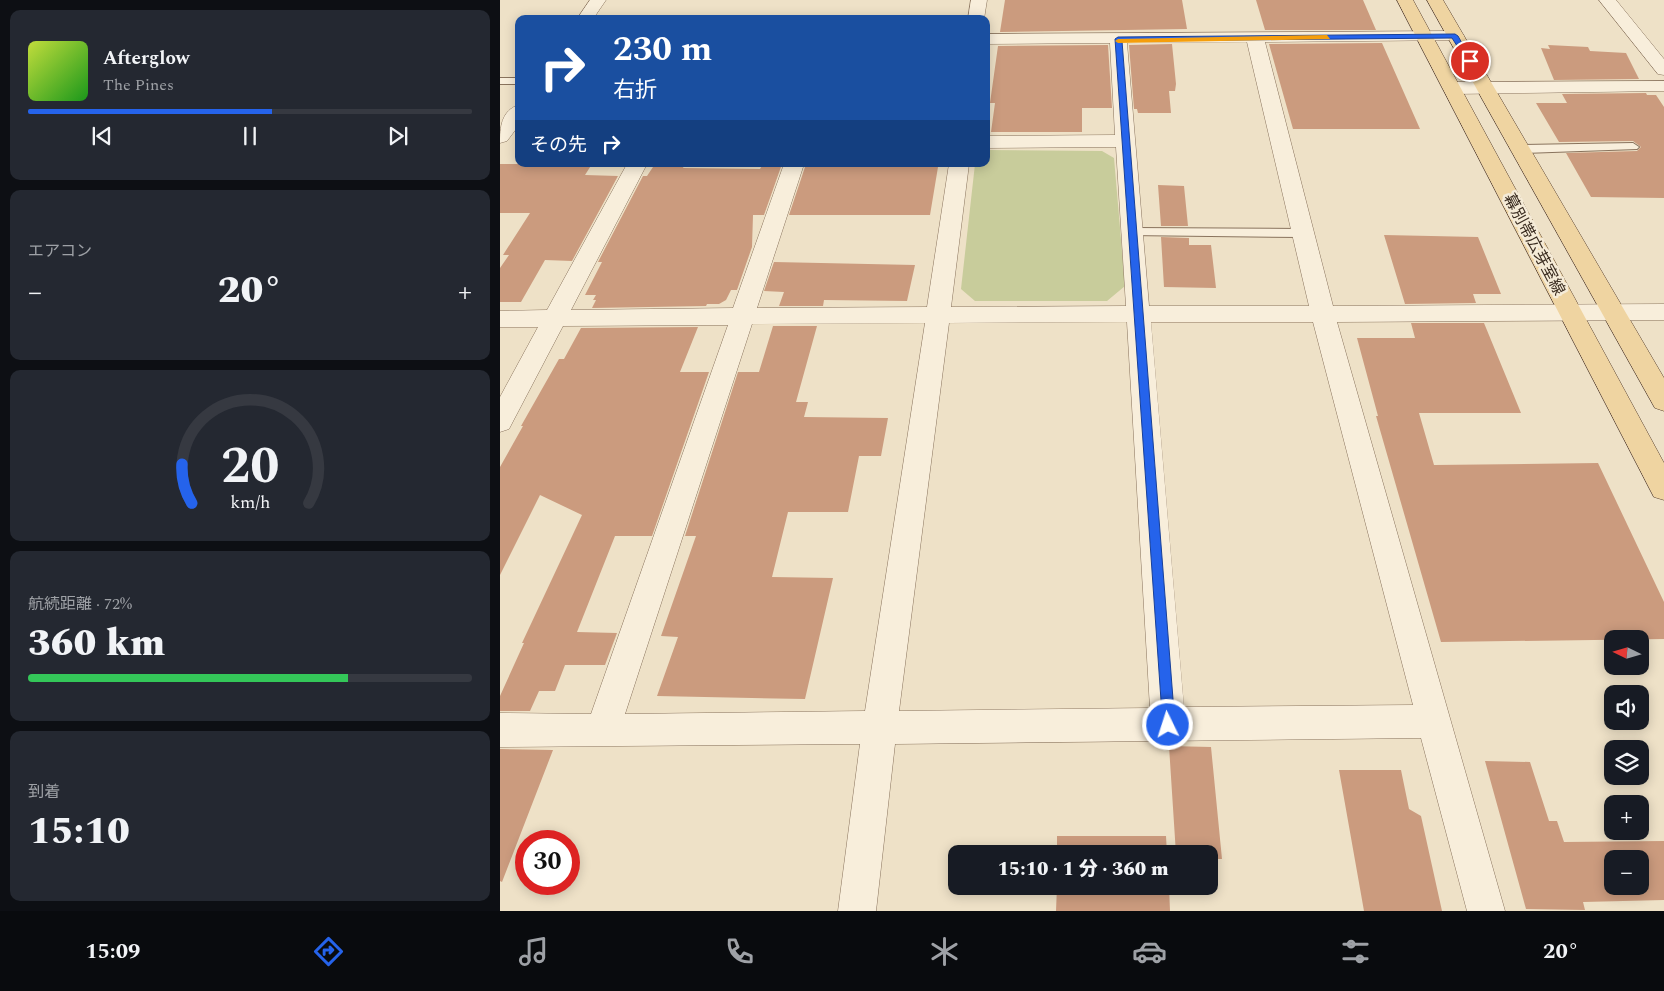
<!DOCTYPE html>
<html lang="ja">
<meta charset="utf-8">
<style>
:root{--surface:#171b24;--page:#242831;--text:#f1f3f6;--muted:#9ea1a6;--line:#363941;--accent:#2563eb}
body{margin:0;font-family:Spectral,"Noto Sans JP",serif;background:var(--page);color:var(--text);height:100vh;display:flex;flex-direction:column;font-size:19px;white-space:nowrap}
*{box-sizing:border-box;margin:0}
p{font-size:16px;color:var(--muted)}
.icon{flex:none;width:28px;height:28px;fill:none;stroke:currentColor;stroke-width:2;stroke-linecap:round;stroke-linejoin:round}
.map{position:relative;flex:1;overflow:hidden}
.side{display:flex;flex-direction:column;gap:10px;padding:10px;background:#0d0f14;width:500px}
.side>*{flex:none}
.top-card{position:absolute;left:15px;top:15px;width:475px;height:152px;border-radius:10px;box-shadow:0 2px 12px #0003;background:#1a4fa0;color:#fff;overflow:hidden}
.needle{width:32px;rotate:275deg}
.controls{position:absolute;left:1104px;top:630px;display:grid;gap:10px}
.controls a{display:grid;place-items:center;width:45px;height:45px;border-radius:10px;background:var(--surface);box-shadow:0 2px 12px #0003;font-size:25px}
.speed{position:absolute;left:15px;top:830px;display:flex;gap:10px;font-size:25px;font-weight:700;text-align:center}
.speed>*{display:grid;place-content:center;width:65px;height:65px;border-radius:50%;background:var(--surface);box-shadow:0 2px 12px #0003;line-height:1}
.speed .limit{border:8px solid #d22;background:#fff;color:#111}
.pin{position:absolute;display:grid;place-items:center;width:42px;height:42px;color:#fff;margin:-21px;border:2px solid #fff;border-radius:50%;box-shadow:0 1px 5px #0007}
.me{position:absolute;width:55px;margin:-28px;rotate:356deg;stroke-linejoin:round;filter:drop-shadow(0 0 4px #0008)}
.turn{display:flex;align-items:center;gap:18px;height:105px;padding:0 15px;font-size:22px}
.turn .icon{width:65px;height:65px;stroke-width:2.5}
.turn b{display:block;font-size:35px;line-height:42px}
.then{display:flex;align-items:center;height:48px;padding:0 15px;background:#0003;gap:10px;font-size:19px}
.big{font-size:38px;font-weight:800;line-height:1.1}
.side .card{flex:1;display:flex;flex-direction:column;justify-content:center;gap:8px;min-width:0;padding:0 18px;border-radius:10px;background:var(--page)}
.side .dial{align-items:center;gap:0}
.dial svg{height:130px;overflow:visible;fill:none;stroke:var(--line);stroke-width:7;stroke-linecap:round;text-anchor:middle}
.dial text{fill:var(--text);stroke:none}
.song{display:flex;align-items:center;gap:15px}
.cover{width:60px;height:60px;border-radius:8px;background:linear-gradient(135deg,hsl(70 70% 55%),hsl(120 70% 35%))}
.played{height:5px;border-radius:2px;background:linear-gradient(90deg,var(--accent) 55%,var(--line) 55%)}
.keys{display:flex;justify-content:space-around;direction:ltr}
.heat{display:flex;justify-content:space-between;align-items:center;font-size:28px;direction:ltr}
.charge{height:8px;border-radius:4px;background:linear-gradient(90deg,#34c759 72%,var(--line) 0)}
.trip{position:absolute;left:448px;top:845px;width:270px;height:50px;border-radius:10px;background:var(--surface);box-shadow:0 2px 12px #0003;font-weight:800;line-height:50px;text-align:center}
.tab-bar{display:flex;height:80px;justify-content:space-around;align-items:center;background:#090b0e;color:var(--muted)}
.tab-bar .icon{width:35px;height:35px}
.tab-bar .selected{color:var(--accent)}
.tab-bar b{font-size:22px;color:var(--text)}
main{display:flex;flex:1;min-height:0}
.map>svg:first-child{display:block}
.green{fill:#c8cc9b}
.building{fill:#cb9b7e;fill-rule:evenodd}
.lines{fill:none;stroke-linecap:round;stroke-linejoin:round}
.lane-casing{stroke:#89735d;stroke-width:2}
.street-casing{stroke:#89735d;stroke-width:1}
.primary-casing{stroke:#584131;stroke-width:1}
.lane{fill:#f8eedb;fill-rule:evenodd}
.street{fill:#f8eedb;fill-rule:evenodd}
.primary{fill:#efd4a1;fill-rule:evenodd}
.route{fill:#2563eb;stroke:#184099}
.slow{fill:#f59e0b}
.labels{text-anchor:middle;stroke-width:5;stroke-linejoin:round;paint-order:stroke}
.street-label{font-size:16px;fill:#3a2c20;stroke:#f5ebd7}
</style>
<main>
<section class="side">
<div class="card">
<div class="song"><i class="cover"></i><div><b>Afterglow</b><p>The Pines</p></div></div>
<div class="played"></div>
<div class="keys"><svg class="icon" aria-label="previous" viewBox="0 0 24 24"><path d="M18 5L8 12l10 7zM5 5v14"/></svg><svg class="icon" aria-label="pause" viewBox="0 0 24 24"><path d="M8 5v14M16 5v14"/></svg><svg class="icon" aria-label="next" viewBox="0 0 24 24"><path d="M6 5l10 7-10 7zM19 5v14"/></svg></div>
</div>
<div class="card"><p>エアコン</p>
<div class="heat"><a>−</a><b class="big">20°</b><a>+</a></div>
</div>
<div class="card dial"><svg viewBox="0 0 100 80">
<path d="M14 69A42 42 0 1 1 86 69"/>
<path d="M14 69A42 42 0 0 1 8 45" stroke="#2563eb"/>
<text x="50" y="56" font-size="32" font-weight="700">20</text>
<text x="50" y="72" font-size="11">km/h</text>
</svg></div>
<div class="card"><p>航続距離 · 72%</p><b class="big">360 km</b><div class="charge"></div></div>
<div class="card"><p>到着</p><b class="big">15:10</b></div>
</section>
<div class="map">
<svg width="1164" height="911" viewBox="0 0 1164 911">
<rect width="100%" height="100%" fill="#eee1c7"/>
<path class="green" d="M 486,150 L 602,151 L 614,158 L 625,286 L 607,301 L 475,301 L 461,289 L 475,164 L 486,164 Z"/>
<path class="building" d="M 505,0 L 682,0 L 687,29 L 500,32 Z
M 756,0 L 863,0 L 876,30 L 765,30 Z
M 882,43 L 920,129 L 793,129 L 769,44 Z
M 672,44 L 676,84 L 675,91 L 669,91 L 671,113 L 638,113 L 637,109 L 634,109 L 629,45 Z
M 608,45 L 612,108 L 582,108 L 582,132 L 491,132 L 495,103 L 490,103 L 498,46 Z
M 1048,45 L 1088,47 L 1090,51 L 1126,53 L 1139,79 L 1054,80 L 1041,48 L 1050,49 Z
M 1146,93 L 1147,95 L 1156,95 L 1164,107 L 1164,198 L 1091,197 L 1066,153 L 1137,151 L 1141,147 L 1133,141 L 1059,142 L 1036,103 L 1067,103 L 1062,94 Z
M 0,164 L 92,164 L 85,175 L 118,176 L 72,261 L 45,260 L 21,302 L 0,302 L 0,268 L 9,255 L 3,255 L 30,213 L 0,213 Z
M 155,164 L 185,164 L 183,168 L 260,169 L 263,164 L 282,164 L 264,215 L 253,215 L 252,247 L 237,290 L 231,290 L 226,300 L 219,304 L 207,304 L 206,306 L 92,308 L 96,300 L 93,300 L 96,295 L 85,295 L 102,262 L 98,262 L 143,176 L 147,176 Z
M 306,164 L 405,164 L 405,167 L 438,167 L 430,215 L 289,215 Z
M 658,185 L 684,186 L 688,226 L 661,226 Z
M 884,235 L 978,237 L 1001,294 L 973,294 L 976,303 L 905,304 Z
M 661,237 L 689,238 L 689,245 L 711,245 L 716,288 L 664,287 Z
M 274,262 L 415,265 L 407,301 L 324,300 L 323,306 L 279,306 L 284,292 L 264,291 Z
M 911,323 L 984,323 L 1021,413 L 919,413 L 934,465 L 1098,463 L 1164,602 L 1164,639 L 941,642 L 876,416 L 878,416 L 857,338 L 915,338 Z
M 273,326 L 317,326 L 296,402 L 308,402 L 304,417 L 388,418 L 381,456 L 359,456 L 348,512 L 288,512 L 272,577 L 333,578 L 305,699 L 157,696 L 178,637 L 161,636 L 196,536 L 185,536 L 238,372 L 259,372 Z
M 198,327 L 180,372 L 209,372 L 152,536 L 115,536 L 77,632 L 117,633 L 105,665 L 65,665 L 55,691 L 39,691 L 30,711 L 0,711 L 0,696 L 24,643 L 22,643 L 82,515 L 40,495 L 0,575 L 0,467 L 23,426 L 21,426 L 59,359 L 64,359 L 81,328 Z
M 669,746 L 711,747 L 722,859 L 709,859 L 709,854 L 676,854 Z
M 0,749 L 53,750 L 2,882 L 0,881 Z
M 985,761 L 1030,762 L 1049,821 L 1057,821 L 1064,842 L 1164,841 L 1164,900 L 1083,902 L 1085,910 L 1026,909 ZM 1112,859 L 1140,859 L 1140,886 L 1112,886 Z
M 839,770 L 901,770 L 909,809 L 921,816 L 942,911 L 864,911 Z
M 557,836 L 666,836 L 667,854 L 557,854 Z
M 557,886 L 669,886 L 670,911 L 556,911 Z"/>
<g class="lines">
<g class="lane-casing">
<path id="lane" d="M 0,78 L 19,78 L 19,84 L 0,84 Z
M 1133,143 L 1139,147 L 1137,149 L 1021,153 L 1015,149 L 1021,145 Z
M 633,228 L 802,229 L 808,233 L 802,237 L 628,235 L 627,232 L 628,229 Z"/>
</g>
<g class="street-casing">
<path id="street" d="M 90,0 L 106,0 L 93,19 L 77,19 Z
M 471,0 L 487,0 L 484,19 L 468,19 Z
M 1099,0 L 1116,0 L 1164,59 L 1164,75 L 1158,74 Z
M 955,31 L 961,32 L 964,36 L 961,40 L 765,42 L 833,306 L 1164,304 L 1164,320 L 837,322 L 1005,911 L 967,911 L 921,738 L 395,744 L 376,911 L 338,911 L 360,744 L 0,747 L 0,713 L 91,714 L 228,325 L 63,326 L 9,429 L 0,432 L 0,397 L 38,327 L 0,327 L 0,311 L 47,310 L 127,164 L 147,164 L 71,310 L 233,308 L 284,164 L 304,164 L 257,308 L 427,307 L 449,164 L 469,164 L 451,307 L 626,306 L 616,147 L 486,148 L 486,136 L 615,135 L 610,43 L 486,44 L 486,34 ZM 747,42 L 809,306 L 649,306 L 627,43 ZM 627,322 L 650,708 L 399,711 L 449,323 ZM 651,322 L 813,322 L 913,705 L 684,707 ZM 425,323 L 365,711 L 125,714 L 252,324 Z
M 1164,81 L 1164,91 L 953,94 L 947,92 L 944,88 L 947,84 L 953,82 Z
M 19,105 L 19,125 L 7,141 L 0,143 C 0,128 1,110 19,105 Z"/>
</g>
<g class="primary-casing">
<path id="primary" d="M 897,0 L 913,0 L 1164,463 L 1164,500 L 1154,497 Z
M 927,0 L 943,0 L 1164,378 L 1164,411 L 1155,408 Z"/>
</g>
<use href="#lane" class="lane"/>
<use href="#street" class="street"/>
<use href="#primary" class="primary"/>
</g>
<path class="route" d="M 955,34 L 958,36 L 973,63 L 968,63 L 952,38 L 622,41 L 675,725 L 673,729 L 668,731 L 663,729 L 615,39 L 618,37 Z"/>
<path class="slow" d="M 827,35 L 830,39 L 618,43 L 615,41 L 618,39 Z"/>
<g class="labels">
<g class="street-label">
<text transform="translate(1035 244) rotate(62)" y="6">幕別帯広芽室線</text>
</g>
</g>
</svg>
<div class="controls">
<a><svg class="needle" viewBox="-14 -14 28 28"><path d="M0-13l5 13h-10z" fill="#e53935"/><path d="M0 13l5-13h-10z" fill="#9ea1a6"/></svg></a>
<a><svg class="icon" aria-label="sound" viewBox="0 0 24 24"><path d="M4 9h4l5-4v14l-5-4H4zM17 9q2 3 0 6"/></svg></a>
<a><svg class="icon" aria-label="layers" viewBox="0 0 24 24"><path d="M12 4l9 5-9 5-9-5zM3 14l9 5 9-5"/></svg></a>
<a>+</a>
<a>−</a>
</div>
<div class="speed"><div class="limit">30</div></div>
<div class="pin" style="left:970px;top:61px;background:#d93025"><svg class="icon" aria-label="arrive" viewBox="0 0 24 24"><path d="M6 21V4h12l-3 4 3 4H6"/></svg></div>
<svg class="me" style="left:668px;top:725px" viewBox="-20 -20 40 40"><circle r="17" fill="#2563eb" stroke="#fff" stroke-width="3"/><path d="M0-11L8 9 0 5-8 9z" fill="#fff"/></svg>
<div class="trip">15:10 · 1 分 · 360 m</div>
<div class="top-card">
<div class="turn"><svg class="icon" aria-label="right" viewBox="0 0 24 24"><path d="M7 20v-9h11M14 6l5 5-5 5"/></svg><div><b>230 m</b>右折</div></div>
<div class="then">その先<svg class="icon" aria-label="right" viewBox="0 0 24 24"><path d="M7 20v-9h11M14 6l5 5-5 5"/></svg></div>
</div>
</div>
</main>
<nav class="tab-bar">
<b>15:09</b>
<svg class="icon selected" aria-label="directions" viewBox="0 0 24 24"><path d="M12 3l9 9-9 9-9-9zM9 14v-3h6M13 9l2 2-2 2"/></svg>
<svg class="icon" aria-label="music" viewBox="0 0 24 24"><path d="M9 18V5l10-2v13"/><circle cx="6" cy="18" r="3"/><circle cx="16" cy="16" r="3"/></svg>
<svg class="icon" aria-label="phone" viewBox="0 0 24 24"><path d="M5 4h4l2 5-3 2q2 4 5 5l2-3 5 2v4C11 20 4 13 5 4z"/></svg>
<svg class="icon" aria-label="climate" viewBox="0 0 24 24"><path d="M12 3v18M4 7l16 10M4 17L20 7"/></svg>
<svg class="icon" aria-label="car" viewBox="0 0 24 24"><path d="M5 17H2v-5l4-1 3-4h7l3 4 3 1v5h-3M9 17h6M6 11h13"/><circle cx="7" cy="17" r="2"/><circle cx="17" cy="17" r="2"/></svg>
<svg class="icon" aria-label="filters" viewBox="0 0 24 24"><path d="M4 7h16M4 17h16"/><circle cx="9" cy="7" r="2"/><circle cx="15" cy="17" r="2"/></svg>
<b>20°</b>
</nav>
